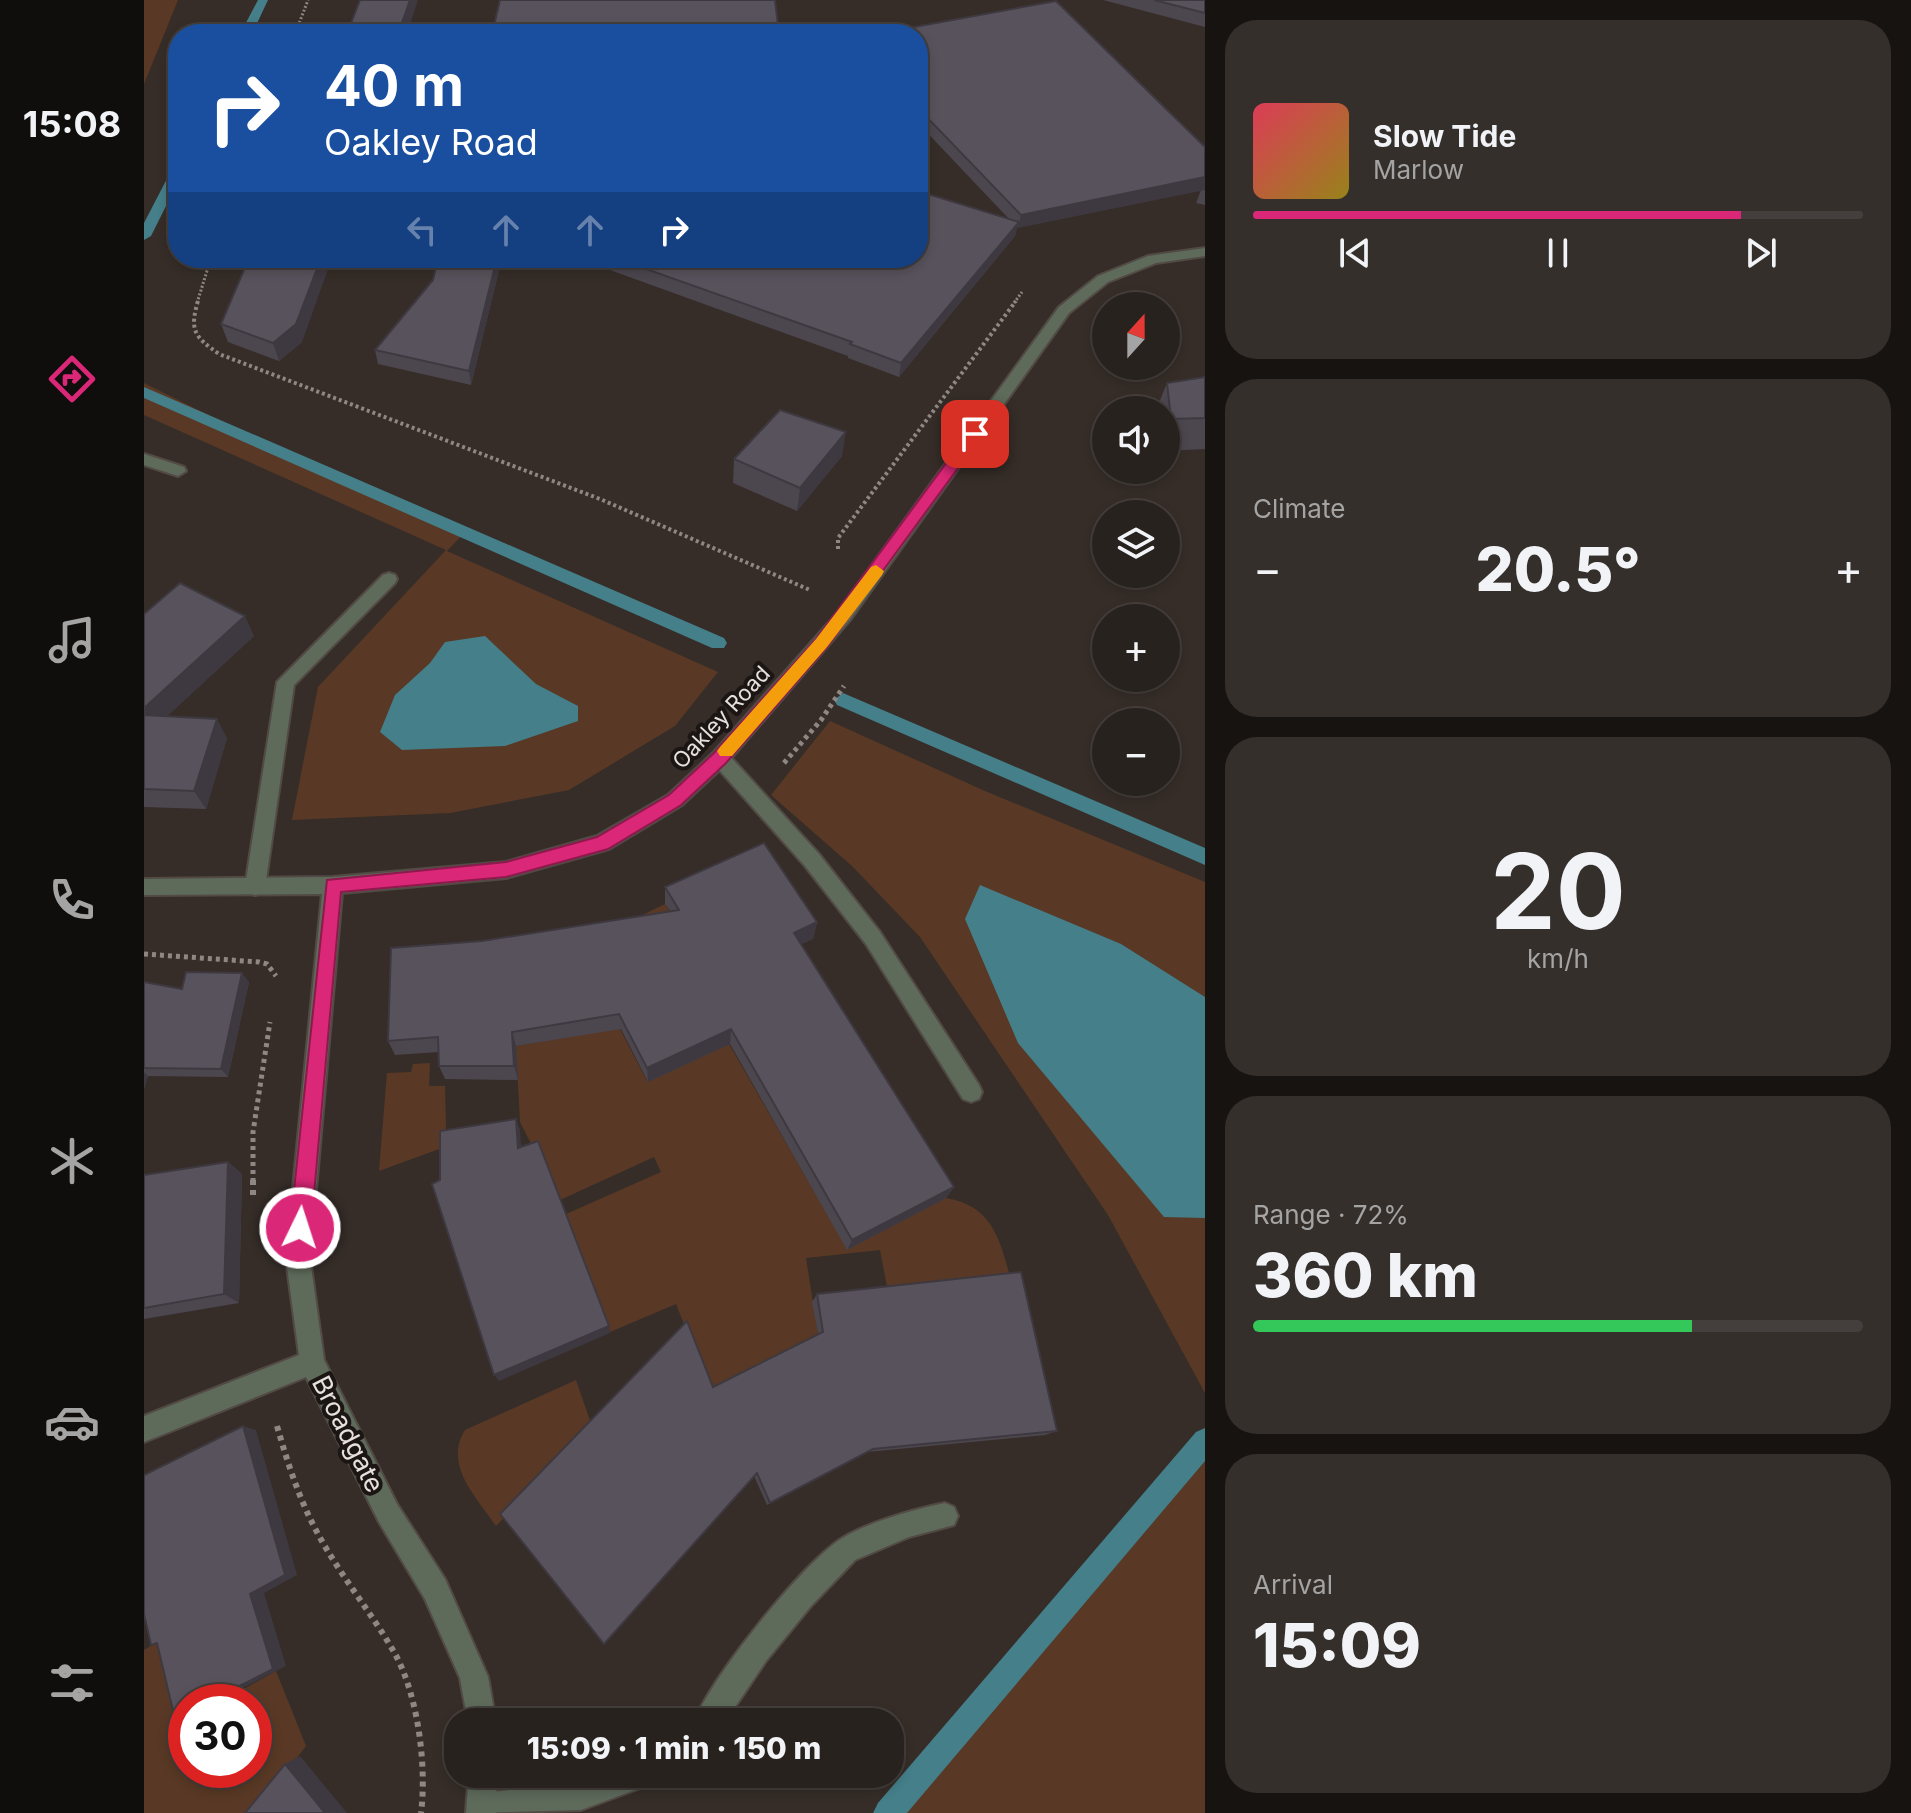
<!DOCTYPE html>
<meta charset="utf-8">
<style>
:root{--surface:#28221e;--page:#342f2b;--text:#f1f3f6;--muted:#a5a4a4;--line:#443f3c;--accent:#db2777}
body{margin:0;font-family:Inter,sans-serif;background:var(--page);color:var(--text);height:100vh;display:flex;flex-direction:column;font-size:30px;white-space:nowrap}
*{box-sizing:border-box;margin:0}
p{font-size:26px;color:var(--muted)}
.icon{flex:none;width:44px;height:44px;fill:none;stroke:currentColor;stroke-width:2;stroke-linecap:round;stroke-linejoin:round}
.map{position:relative;flex:1;overflow:hidden}
.details{display:flex;flex-direction:column;gap:20px;padding:20px;background:#161310;width:706px}
.details>*{flex:none}
.top-card{position:absolute;left:24px;top:24px;width:760px;height:244px;border-radius:32px;box-shadow:0 4px 12px #0003,0 0 0 2px var(--line);background:#1a4fa0;color:#fff;overflow:hidden}
.needle{width:52px;rotate:21deg}
.tools{position:absolute;left:948px;top:292px;display:grid;gap:16px}
.tools a{display:grid;place-items:center;width:88px;height:88px;border-radius:50%;background:var(--surface);box-shadow:0 4px 12px #0003,0 0 0 2px var(--line);font-size:40px}
.speed{position:absolute;left:24px;top:1684px;display:flex;gap:16px;font-size:40px;font-weight:700;text-align:center}
.speed>*{display:grid;place-content:center;width:104px;height:104px;border-radius:50%;background:var(--surface);box-shadow:0 4px 12px #0003,0 0 0 2px var(--line);line-height:1}
.speed .limit{border:12px solid #d22;background:#fff;color:#111}
.pin{position:absolute;display:grid;place-items:center;width:68px;height:68px;color:#fff;margin:-34px;border-radius:16px;box-shadow:0 4px 12px #0006}
.me{position:absolute;width:88px;margin:-44px;rotate:4deg;stroke-linejoin:round;filter:drop-shadow(0 0 6px #0008)}
.turn{display:flex;align-items:center;gap:28px;height:168px;padding:0 24px;font-size:36px}
.turn .icon{width:104px;height:104px;stroke-width:2.5}
.turn b{display:block;font-size:56px;line-height:68px}
.lanes{display:flex;align-items:center;height:76px;padding:0 24px;background:#0003;justify-content:center;gap:40px;direction:ltr}
.lanes .off{opacity:.35}
.big{font-size:60px;font-weight:800;line-height:1.1}
.details .card{flex:1;display:flex;flex-direction:column;justify-content:center;gap:12px;min-width:0;padding:0 28px;border-radius:32px;background:var(--page)}
.details .dial{align-items:center;gap:0}
.dial b{font-size:104px;line-height:1}
.song{display:flex;align-items:center;gap:24px}
.cover{width:96px;height:96px;border-radius:12px;background:linear-gradient(135deg,hsl(350 70% 55%),hsl(50 70% 35%))}
.played{height:8px;border-radius:4px;background:linear-gradient(90deg,var(--accent) 80%,var(--line) 80%)}
.keys{display:flex;justify-content:space-around;direction:ltr}
.heat{display:flex;justify-content:space-between;align-items:center;font-size:44px;direction:ltr}
.charge{height:12px;border-radius:6px;background:linear-gradient(90deg,#34c759 72%,var(--line) 0)}
.trip{position:absolute;left:300px;top:1708px;width:460px;height:80px;border-radius:32px;background:var(--surface);box-shadow:0 4px 12px #0003,0 0 0 2px var(--line);font-weight:800;line-height:80px;text-align:center}
main{display:flex;flex:1;min-height:0}
.tabs{display:flex;flex-direction:column;width:144px;justify-content:space-around;align-items:center;background:#100e0c;color:var(--muted)}
.tabs .icon{width:56px;height:56px}
.tabs .selected{color:var(--accent)}
.tabs b{font-size:36px;color:var(--text)}
.map>svg:first-child{display:block}
.green{fill:#593925}
.water{fill:#447f8a}
.lines{fill:none;stroke-linecap:round;stroke-linejoin:round}
.stream{fill:#447f8a;fill-rule:evenodd}
.service-casing{stroke:#524a45;stroke-width:4}
.minor-casing{stroke:#524a45;stroke-width:4}
.path-far3{stroke:#8f8783;stroke-width:3;stroke-dasharray:2 2;stroke-linecap:butt}
.path-far2{stroke:#8f8783;stroke-width:4;stroke-dasharray:3 3;stroke-linecap:butt}
.path-far1{stroke:#8f8783;stroke-width:5;stroke-dasharray:4 4;stroke-linecap:butt}
.path{stroke:#8f8783;stroke-width:6;stroke-dasharray:5 5;stroke-linecap:butt}
.service{fill:#5e6b5b;fill-rule:evenodd}
.minor{fill:#5e6b5b;fill-rule:evenodd}
.wall{fill:#4c474f}
.shaded-wall{fill:#3e3940}
.building{fill:#58525c;stroke:#3e3940;stroke-width:2}
.route{fill:#db2777;stroke:#8e194d;stroke-width:2}
.slow{fill:#f59e0b}
.labels{text-anchor:middle;stroke-width:8;stroke-linejoin:round;paint-order:stroke}
.street-label{font-size:22px;fill:#e7e0dd;stroke:#1b1614}
.near-street-label{font-size:26px;fill:#e7e0dd;stroke:#1b1614}
</style>
<main>
<nav class="tabs">
<b>15:08</b>
<svg class="icon selected" aria-label="directions" viewBox="0 0 24 24"><path d="M12 3l9 9-9 9-9-9zM9 14v-3h6M13 9l2 2-2 2"/></svg>
<svg class="icon" aria-label="music" viewBox="0 0 24 24"><path d="M9 18V5l10-2v13"/><circle cx="6" cy="18" r="3"/><circle cx="16" cy="16" r="3"/></svg>
<svg class="icon" aria-label="phone" viewBox="0 0 24 24"><path d="M5 4h4l2 5-3 2q2 4 5 5l2-3 5 2v4C11 20 4 13 5 4z"/></svg>
<svg class="icon" aria-label="climate" viewBox="0 0 24 24"><path d="M12 3v18M4 7l16 10M4 17L20 7"/></svg>
<svg class="icon" aria-label="car" viewBox="0 0 24 24"><path d="M5 17H2v-5l4-1 3-4h7l3 4 3 1v5h-3M9 17h6M6 11h13"/><circle cx="7" cy="17" r="2"/><circle cx="17" cy="17" r="2"/></svg>
<svg class="icon" aria-label="filters" viewBox="0 0 24 24"><path d="M4 7h16M4 17h16"/><circle cx="9" cy="7" r="2"/><circle cx="15" cy="17" r="2"/></svg>
</nav>
<div class="map">
<svg width="1061" height="1813" viewBox="0 0 1061 1813">
<rect width="100%" height="100%" fill="#362d28"/>
<path class="green" d="M 0,0 L 34,0 L 0,84 Z
M 0,383 L 137,451 L 321,532 L 303,551 L 574,672 L 531,726 L 425,790 L 306,813 L 148,820 L 174,687 L 302,550 L 0,415 Z
M 686,721 L 841,791 L 1061,882 L 1061,1393 L 964,1215 L 776,937 L 708,866 L 627,795 Z
M 521,904 L 539,933 L 473,1023 L 503,1081 L 585,1044 L 703,1249 L 802,1198 C 849,1206 856,1240 867,1280 L 754,1344 L 736,1250 L 662,1258 L 675,1341 L 567,1392 L 532,1304 L 466,1332 L 422,1214 L 517,1172 L 510,1157 L 416,1200 L 376,1122 L 372,1046 L 461,1031 L 447,940 Z
M 286,1063 L 285,1086 L 301,1086 L 302,1129 L 328,1127 L 328,1137 L 235,1171 L 243,1073 L 267,1072 L 269,1064 Z
M 432,1380 L 450,1432 L 403,1473 L 352,1526 C 333,1498 299,1465 321,1430 Z
M 1061,1441 L 1061,1813 L 744,1813 Z
M 23,1636 L 42,1702 L 42,1770 L 110,1770 L 110,1702 L 76,1702 L 132,1671 L 162,1746 L 110,1813 L 0,1813 L 0,1650 Z"/>
<path class="water" d="M 341,636 L 392,684 L 434,706 L 434,721 L 361,746 L 258,750 L 236,732 L 251,695 L 286,663 L 301,642 Z
M 836,885 L 977,944 L 1061,997 L 1061,1218 L 1020,1217 L 874,1043 L 821,919 Z"/>
<g class="lines">
<path class="stream" d="M 114,0 L 124,0 L 108,34 L 96,34 Z
M 34,165 L 34,182 L 7,236 L 0,240 L 0,223 L 28,169 Z
M 0,387 L 580,638 L 583,643 L 580,648 L 568,648 L 0,398 Z
M 699,693 L 1061,848 L 1061,865 L 693,705 L 690,700 Z
M 1061,1428 L 1061,1461 L 763,1813 L 729,1813 L 734,1803 L 1052,1432 Z"/>
<g class="service-casing">
<path id="service" d="M 0,454 L 40,467 L 42,471 L 34,476 L 0,465 Z
M 245,573 L 251,575 L 253,579 L 251,583 L 150,685 L 121,887 L 118,893 L 111,895 L 104,893 L 101,887 L 133,682 L 239,575 Z
M 576,751 L 583,753 L 675,854 L 736,932 L 835,1085 L 838,1092 L 835,1099 L 827,1102 L 819,1099 L 722,944 L 661,866 L 569,763 L 567,758 Z
M 801,1503 L 810,1507 L 814,1516 L 810,1525 L 765,1537 L 711,1560 L 667,1606 L 622,1661 L 581,1722 L 550,1722 C 569,1675 650,1575 691,1543 C 716,1524 771,1509 801,1503 Z
M 458,1774 L 511,1774 L 507,1784 L 437,1810 L 326,1813 L 323,1808 L 328,1798 L 338,1793 L 437,1782 Z"/>
</g>
<g class="minor-casing">
<path id="minor" d="M 1061,248 L 1061,256 L 1012,263 L 964,282 L 925,313 L 706,620 L 583,763 L 538,805 L 465,849 L 362,878 L 198,893 L 166,1259 L 180,1360 L 253,1504 L 301,1579 L 344,1677 L 352,1722 L 324,1722 L 316,1678 L 281,1599 L 235,1522 L 162,1377 L 0,1442 L 0,1416 L 155,1355 L 142,1259 L 178,894 L 0,895 L 0,879 L 189,877 L 362,862 L 453,836 L 524,795 L 569,753 L 694,612 L 915,307 L 954,276 L 1004,256 Z
M 325,1774 L 353,1774 L 352,1813 L 322,1813 Z"/>
</g>
<path class="path-far3" d="M 151,34 L 164,0
M 53,303 L 67,258
M 870,303 L 878,292"/>
<path class="path-far2" d="M 54,301 C 45,331 51,337 75,354 L 456,499 L 666,590
M 694,549 L 694,538 L 872,301"/>
<path class="path-far1" d="M 640,763 L 677,720 L 700,686
M 0,954 L 115,962 L 123,964 L 132,976
M 109,1182 L 109,1132 L 126,1022"/>
<path class="path" d="M 109,1180 L 109,1198
M 133,1426 C 144,1464 155,1499 174,1534 C 196,1575 227,1612 250,1652 C 274,1694 283,1766 277,1813"/>
<use href="#service" class="service"/>
<use href="#minor" class="minor"/>
</g>
<path class="wall" d="M 959,0 L 1061,0 L 1061,27 Z
M 774,34 L 1061,147 L 1061,205 L 1052,203 L 1057,190 L 873,227 L 871,236 L 755,377 L 704,358 L 704,356 L 455,266 L 454,258 L 774,258 L 866,220 L 774,123 Z
M 294,258 L 358,258 L 327,385 L 234,364 L 231,350 L 289,280 Z
M 77,324 L 158,342 L 135,361 L 84,342 Z
M 1061,377 L 1061,449 L 1022,451 L 1022,410 L 1012,410 L 1023,383 Z
M 698,456 L 653,511 L 589,483 L 590,459 Z
M 0,614 L 110,636 L 23,716 L 83,738 L 62,809 L 0,807 Z
M 521,887 L 673,922 L 669,939 L 657,944 L 810,1187 L 802,1198 L 703,1250 L 586,1044 L 504,1082 L 477,1029 L 372,1046 L 374,1080 L 301,1079 L 295,1066 L 294,1052 L 251,1055 L 244,1041 L 338,941 L 526,911 L 521,904 Z
M 0,982 L 38,989 L 105,982 L 84,1077 L 4,1076 L 0,1089 Z
M 84,1162 L 98,1174 L 95,1303 L 0,1319 L 0,1175 Z
M 673,1294 L 913,1431 L 901,1435 L 723,1452 L 623,1505 L 610,1476 L 460,1644 L 569,1387 L 674,1334 L 668,1302 Z"/>
<path class="shaded-wall" d="M 266,0 L 274,0 L 263,34 L 254,34 Z
M 1061,177 L 1061,190 L 874,228 L 877,215 Z
M 875,222 L 871,236 L 755,377 L 757,363 Z
M 177,258 L 188,258 L 158,342 L 135,361 L 129,343 Z
M 353,258 L 358,258 L 327,385 L 325,371 Z
M 702,432 L 698,456 L 653,511 L 656,488 Z
M 101,616 L 110,636 L 4,734 L 0,728 L 0,708 Z
M 73,719 L 83,738 L 62,809 L 50,791 Z
M 673,922 L 669,939 L 647,949 L 650,933 Z
M 98,973 L 105,982 L 84,1077 L 77,1069 Z
M 587,1029 L 586,1044 L 504,1082 L 503,1068 Z
M 368,1032 L 372,1046 L 374,1080 L 370,1066 Z
M 0,1072 L 4,1076 L 0,1089 Z
M 372,1119 L 376,1130 L 378,1159 L 374,1148 Z
M 84,1162 L 98,1174 L 95,1303 L 80,1294 Z
M 810,1187 L 802,1198 L 703,1250 L 708,1240 Z
M 465,1326 L 466,1333 L 355,1381 L 350,1375 Z
M 99,1426 L 112,1430 L 153,1575 L 120,1593 L 142,1666 L 71,1702 L 64,1702 L 106,1594 Z
M 156,1756 L 203,1813 L 181,1813 L 141,1764 Z"/>
<path class="building" d="M 216,0 L 266,0 L 254,34 L 203,34 Z
M 356,0 L 631,0 L 635,34 L 348,34 Z
M 1010,0 L 1061,0 L 1061,13 Z
M 912,1 L 1061,147 L 1061,177 L 877,215 L 774,108 L 774,34 L 732,34 Z
M 774,191 L 875,222 L 757,363 L 706,344 L 708,342 L 471,258 L 774,258 Z
M 105,258 L 177,258 L 152,324 L 129,343 L 77,324 Z
M 294,258 L 353,258 L 325,371 L 231,350 L 289,280 Z
M 1061,377 L 1061,418 L 1027,419 L 1023,383 Z
M 636,410 L 702,432 L 656,488 L 590,459 Z
M 36,583 L 101,616 L 0,708 L 0,614 Z
M 0,715 L 73,719 L 50,791 L 0,789 Z
M 620,843 L 673,922 L 650,933 L 810,1187 L 708,1240 L 587,1029 L 503,1068 L 475,1014 L 368,1032 L 370,1066 L 295,1066 L 294,1037 L 244,1041 L 247,948 L 338,941 L 535,910 L 521,887 Z
M 42,972 L 98,973 L 77,1069 L 0,1068 L 0,982 L 38,989 Z
M 372,1119 L 374,1148 L 394,1141 L 465,1326 L 350,1375 L 288,1184 L 296,1180 L 296,1131 Z
M 84,1162 L 80,1294 L 0,1308 L 0,1175 Z
M 877,1272 L 913,1431 L 729,1449 L 626,1503 L 613,1473 L 460,1644 L 356,1514 L 543,1321 L 569,1387 L 679,1332 L 673,1294 Z
M 99,1426 L 141,1575 L 106,1594 L 129,1669 L 64,1702 L 42,1702 L 42,1713 L 31,1719 L 13,1643 L 7,1645 L 0,1614 L 0,1475 Z
M 141,1764 L 181,1813 L 101,1813 Z"/>
<path class="route" d="M 831,430 L 838,434 L 836,438 L 683,647 L 582,763 L 537,805 L 464,849 L 362,877 L 197,892 L 167,1228 L 164,1235 L 156,1239 L 149,1235 L 146,1228 L 183,880 L 362,862 L 453,837 L 525,795 L 570,753 L 672,639 L 826,431 Z"/>
<path class="slow" d="M 732,565 L 740,571 L 738,575 L 683,647 L 588,756 L 576,756 L 573,751 L 576,747 L 672,639 L 727,567 Z"/>
<g class="labels">
<g class="street-label">
<text transform="translate(577 717) rotate(-47)" y="8">Oakley Road</text>
</g>
<g class="near-street-label">
<text transform="translate(204 1434) rotate(63)" y="9">Broadgate</text>
</g>
</g>
</svg>
<div class="tools">
<a><svg class="needle" viewBox="-14 -14 28 28"><path d="M0-13l5 13h-10z" fill="#e53935"/><path d="M0 13l5-13h-10z" fill="#a5a4a4"/></svg></a>
<a><svg class="icon" aria-label="sound" viewBox="0 0 24 24"><path d="M4 9h4l5-4v14l-5-4H4zM17 9q2 3 0 6"/></svg></a>
<a><svg class="icon" aria-label="layers" viewBox="0 0 24 24"><path d="M12 4l9 5-9 5-9-5zM3 14l9 5 9-5"/></svg></a>
<a>+</a>
<a>−</a>
</div>
<div class="speed"><div class="limit">30</div></div>
<div class="pin" style="left:831px;top:434px;background:#d93025"><svg class="icon" aria-label="arrive" viewBox="0 0 24 24"><path d="M6 21V4h12l-3 4 3 4H6"/></svg></div>
<svg class="me" style="left:156px;top:1228px" viewBox="-20 -20 40 40"><circle r="17" fill="#db2777" stroke="#fff" stroke-width="3"/><path d="M0-11L8 9 0 5-8 9z" fill="#fff"/></svg>
<div class="trip">15:09 · 1 min · 150 m</div>
<div class="top-card">
<div class="turn"><svg class="icon" aria-label="right" viewBox="0 0 24 24"><path d="M7 20v-9h11M14 6l5 5-5 5"/></svg><div><b>40 m</b>Oakley Road</div></div>
<div class="lanes"><svg class="icon off" aria-label="left" viewBox="0 0 24 24"><path d="M17 20v-9H6M10 6l-5 5 5 5"/></svg><svg class="icon off" aria-label="ahead" viewBox="0 0 24 24"><path d="M12 20V5M6 11l6-6 6 6"/></svg><svg class="icon off" aria-label="ahead" viewBox="0 0 24 24"><path d="M12 20V5M6 11l6-6 6 6"/></svg><svg class="icon" aria-label="right" viewBox="0 0 24 24"><path d="M7 20v-9h11M14 6l5 5-5 5"/></svg></div>
</div>
</div>
<section class="details">
<div class="card">
<div class="song"><i class="cover"></i><div><b>Slow Tide</b><p>Marlow</p></div></div>
<div class="played"></div>
<div class="keys"><svg class="icon" aria-label="previous" viewBox="0 0 24 24"><path d="M18 5L8 12l10 7zM5 5v14"/></svg><svg class="icon" aria-label="pause" viewBox="0 0 24 24"><path d="M8 5v14M16 5v14"/></svg><svg class="icon" aria-label="next" viewBox="0 0 24 24"><path d="M6 5l10 7-10 7zM19 5v14"/></svg></div>
</div>
<div class="card"><p>Climate</p>
<div class="heat"><a>−</a><b class="big">20.5°</b><a>+</a></div>
</div>
<div class="card dial"><b>20</b><p>km/h</p></div>
<div class="card"><p>Range · 72%</p><b class="big">360 km</b><div class="charge"></div></div>
<div class="card"><p>Arrival</p><b class="big">15:09</b></div>
</section>
</main>
